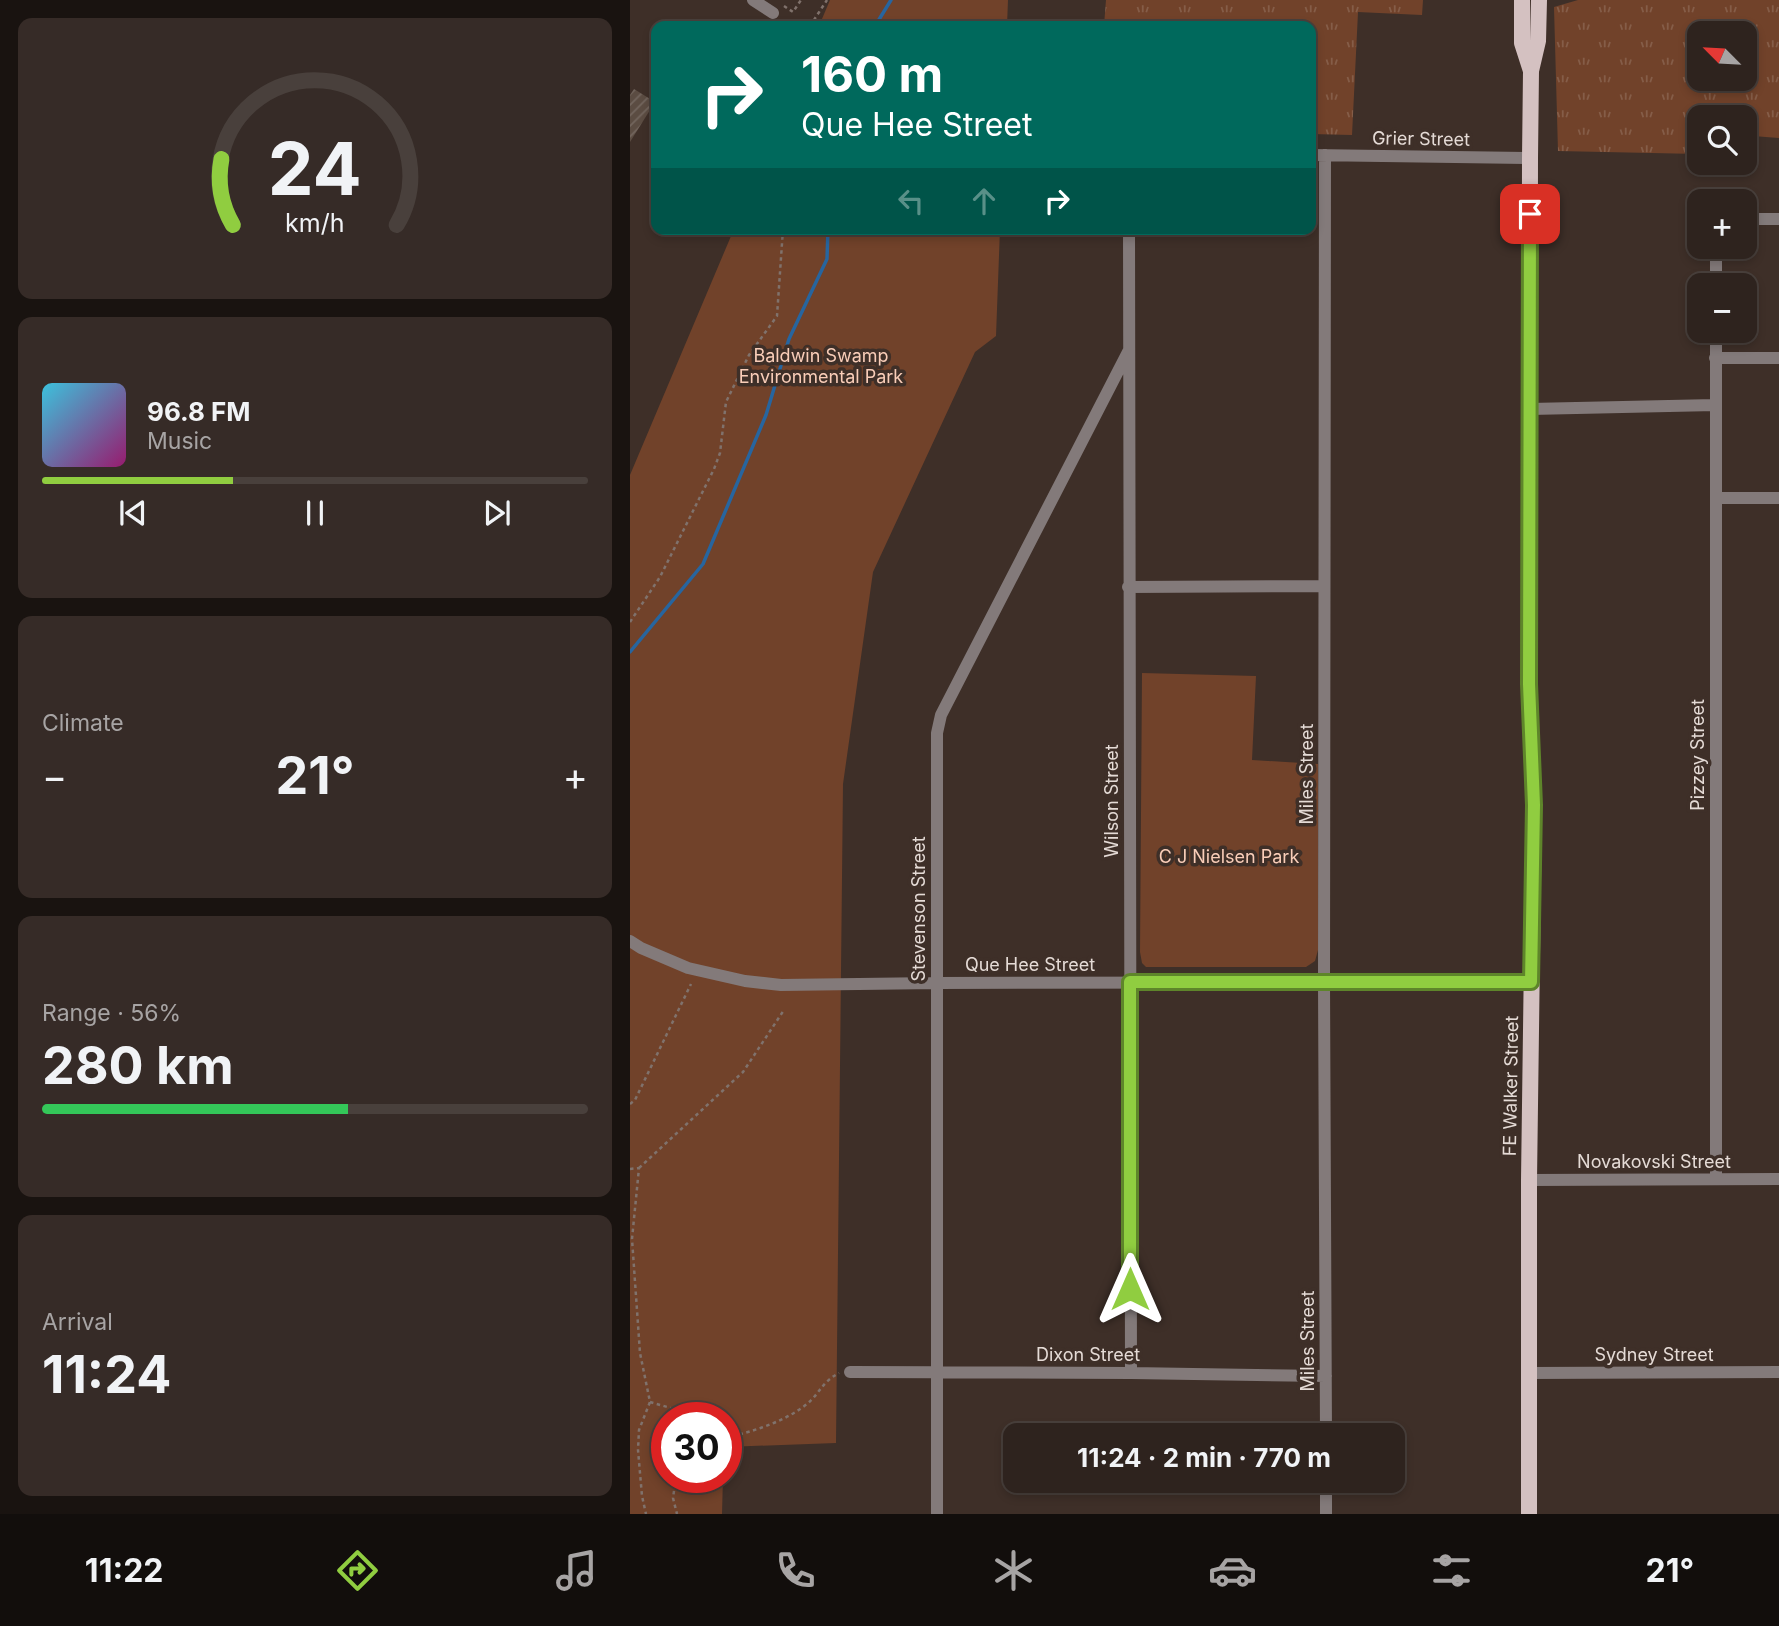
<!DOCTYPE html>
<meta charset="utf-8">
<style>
:root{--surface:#2e231e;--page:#362b27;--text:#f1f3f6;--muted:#a7a4a4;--line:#49403c;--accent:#90cd40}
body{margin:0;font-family:Inter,sans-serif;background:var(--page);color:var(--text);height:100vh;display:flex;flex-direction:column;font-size:26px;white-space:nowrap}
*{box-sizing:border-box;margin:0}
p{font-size:23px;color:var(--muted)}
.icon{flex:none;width:38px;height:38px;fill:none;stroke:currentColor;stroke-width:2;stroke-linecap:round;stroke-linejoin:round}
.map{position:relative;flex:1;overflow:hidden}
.panel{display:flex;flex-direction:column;gap:18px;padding:18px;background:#191310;width:630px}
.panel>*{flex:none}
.guide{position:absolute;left:21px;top:21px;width:665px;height:214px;border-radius:14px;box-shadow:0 4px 10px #0003,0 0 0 2px var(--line);background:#00695c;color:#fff;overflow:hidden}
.needle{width:46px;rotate:294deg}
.tools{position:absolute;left:1057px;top:21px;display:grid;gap:14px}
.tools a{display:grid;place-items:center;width:70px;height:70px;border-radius:14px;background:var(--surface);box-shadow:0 4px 10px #0003,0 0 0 2px var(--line);font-size:35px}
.speed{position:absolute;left:21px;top:1402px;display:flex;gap:14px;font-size:35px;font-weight:700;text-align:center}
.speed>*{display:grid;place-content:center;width:91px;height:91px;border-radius:50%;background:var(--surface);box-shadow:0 4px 10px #0003,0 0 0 2px var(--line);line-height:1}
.speed .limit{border:10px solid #d22;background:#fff;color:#111}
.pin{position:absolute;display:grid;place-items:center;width:60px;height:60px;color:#fff;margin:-30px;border-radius:14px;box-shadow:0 4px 10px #0006}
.me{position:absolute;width:77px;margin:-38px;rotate:0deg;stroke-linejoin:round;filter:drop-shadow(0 0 5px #0008)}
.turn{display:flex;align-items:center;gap:24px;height:147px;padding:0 35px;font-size:32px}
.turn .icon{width:91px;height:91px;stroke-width:2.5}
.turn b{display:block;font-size:49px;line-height:60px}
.lanes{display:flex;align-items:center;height:66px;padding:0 35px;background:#0003;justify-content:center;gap:35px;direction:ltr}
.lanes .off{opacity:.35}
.big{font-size:52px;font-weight:700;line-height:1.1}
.panel .tile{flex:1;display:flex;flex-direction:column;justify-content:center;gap:10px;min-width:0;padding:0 24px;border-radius:14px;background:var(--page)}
.panel .dial{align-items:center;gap:0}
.dial svg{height:182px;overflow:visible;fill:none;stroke:var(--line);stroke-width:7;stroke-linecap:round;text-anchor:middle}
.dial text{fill:var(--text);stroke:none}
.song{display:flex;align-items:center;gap:21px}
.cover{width:84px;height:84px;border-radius:10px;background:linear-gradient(135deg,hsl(190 70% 55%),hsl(320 70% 35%))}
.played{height:7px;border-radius:4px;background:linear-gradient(90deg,var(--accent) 35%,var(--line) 35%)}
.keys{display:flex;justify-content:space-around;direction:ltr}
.heat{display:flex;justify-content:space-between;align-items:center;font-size:38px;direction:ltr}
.charge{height:10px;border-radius:5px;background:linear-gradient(90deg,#34c759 56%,var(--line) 0)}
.trip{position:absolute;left:373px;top:1423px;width:402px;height:70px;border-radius:14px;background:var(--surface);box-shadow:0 4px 10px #0003,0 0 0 2px var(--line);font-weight:700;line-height:70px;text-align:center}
.tabs{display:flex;height:112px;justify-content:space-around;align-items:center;background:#120e0c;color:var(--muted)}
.tabs .icon{width:49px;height:49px}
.tabs .on{color:var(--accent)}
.tabs b{font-size:32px;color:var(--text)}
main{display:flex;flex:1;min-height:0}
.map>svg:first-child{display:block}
.grass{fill:url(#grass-tufts);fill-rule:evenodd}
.green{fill:#71422a}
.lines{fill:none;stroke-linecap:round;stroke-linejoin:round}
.stream{stroke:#27659f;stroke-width:3.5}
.building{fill:url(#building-hatch)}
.path{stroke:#80726c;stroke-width:2.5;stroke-dasharray:3.5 3.5;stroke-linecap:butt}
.minor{stroke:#837a7a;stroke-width:12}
.major{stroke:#d4c1c1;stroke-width:16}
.route-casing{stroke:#5e852a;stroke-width:18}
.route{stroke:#90cd40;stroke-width:12}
.labels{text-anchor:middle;stroke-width:7;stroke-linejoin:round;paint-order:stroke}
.street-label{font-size:18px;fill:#e5dbd6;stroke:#3e2f28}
.park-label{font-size:18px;fill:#f9cdb8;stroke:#3e2f28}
</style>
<main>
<section class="panel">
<div class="tile dial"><svg viewBox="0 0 100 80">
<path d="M14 69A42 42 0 1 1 86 69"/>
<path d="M14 69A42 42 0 0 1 9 40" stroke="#90cd40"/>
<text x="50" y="56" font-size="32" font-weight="700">24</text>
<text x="50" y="72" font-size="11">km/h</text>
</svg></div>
<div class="tile">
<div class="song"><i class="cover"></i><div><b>96.8 FM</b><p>Music</p></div></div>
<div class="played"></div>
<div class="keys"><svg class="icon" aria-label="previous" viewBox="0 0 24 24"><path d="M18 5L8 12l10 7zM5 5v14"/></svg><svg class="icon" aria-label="pause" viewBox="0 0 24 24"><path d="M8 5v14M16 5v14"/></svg><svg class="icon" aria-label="next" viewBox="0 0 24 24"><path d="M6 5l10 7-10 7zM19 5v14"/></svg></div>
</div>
<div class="tile"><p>Climate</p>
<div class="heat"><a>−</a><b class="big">21°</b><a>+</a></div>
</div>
<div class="tile"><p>Range · 56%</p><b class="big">280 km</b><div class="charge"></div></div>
<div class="tile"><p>Arrival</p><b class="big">11:24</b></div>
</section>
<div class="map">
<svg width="1149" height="1514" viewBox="0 0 1149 1514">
<defs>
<pattern id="grass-tufts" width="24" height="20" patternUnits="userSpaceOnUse" patternTransform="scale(1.75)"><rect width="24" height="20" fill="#71422a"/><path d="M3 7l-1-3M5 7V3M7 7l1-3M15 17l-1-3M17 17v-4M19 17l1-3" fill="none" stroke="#855d48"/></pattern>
<pattern id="building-hatch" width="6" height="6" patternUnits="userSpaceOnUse" patternTransform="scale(1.75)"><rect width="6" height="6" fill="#5b4c42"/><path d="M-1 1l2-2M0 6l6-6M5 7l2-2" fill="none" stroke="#72655d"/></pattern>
</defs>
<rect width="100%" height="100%" fill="#3e2f28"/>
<path class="grass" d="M 476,0 L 793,0 L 792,15 L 728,12 L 722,135 L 681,134 L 681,26 L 474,26 Z
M 948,0 L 1149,0 L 1149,138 L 1123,136 L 1120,155 L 1115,155 L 1115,117 L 1069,117 L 1069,154 L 928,151 L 924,7 ZM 1069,33 L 1115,33 L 1115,79 L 1069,79 Z"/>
<path class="green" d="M 200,0 L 378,0 L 377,26 L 189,26 Z
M 104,229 L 370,229 L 366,336 L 345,352 L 243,572 L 213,784 L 206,1443 L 96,1447 L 96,1418 L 37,1418 L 37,1477 L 93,1477 L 92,1514 L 0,1514 L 0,475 Z
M 512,673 L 626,676 L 622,760 L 688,764 L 688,950 L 685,961 L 676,967 L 516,967 L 512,963 L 510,952 Z"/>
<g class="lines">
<path class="stream" d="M 245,26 L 261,0
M 0,652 L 73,564 L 136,415 L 159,339 L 197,259 L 198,229"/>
</g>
<path class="building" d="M 4,89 L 25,102 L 0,142 L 0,95 Z"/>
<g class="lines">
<path class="path" d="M 154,6 L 163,12 L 171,0
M 180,26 L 197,0
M 0,622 L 30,577 L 84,469 L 90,453 L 96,402 L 119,355 L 147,316 L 153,229
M 0,1104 L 5,1100 L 61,984
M 9,1168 L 113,1072 L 154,1010
M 0,1169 L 9,1168 L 2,1239 L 10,1353 L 20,1402 L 9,1430 L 8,1450 L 12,1496 L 16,1514
M 20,1402 L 75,1418
M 96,1438 C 124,1431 154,1422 177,1404 C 190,1393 192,1382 209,1373
M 46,1477 L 43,1498 L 47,1514"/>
<path class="minor" d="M 123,0 L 143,13
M 681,155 L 900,158
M 695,155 L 694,982 L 696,1435
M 1115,219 L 1149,219
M 499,229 L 501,1373
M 1086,285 L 1086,247
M 1086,331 L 1086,1179
M 1085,358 L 1149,358
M 900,409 L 1085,405
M 1086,498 L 1149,498
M 498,587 L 694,586
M 0,941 L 11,948 L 58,968 L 115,981 L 151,985 L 306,983 L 901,982
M 899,1180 L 1149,1179
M 220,1372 L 501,1373 L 696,1376
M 899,1373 L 1149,1372
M 696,1480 L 696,1514
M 307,1514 L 307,733 L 311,715 L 499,350"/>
<path class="major" d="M 892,0 L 892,43 L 901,71
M 899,1514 L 899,1180 L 904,805 L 899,684 L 900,158 L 901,71 L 908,41 L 909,0"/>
</g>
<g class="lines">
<g class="route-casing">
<path id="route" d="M 500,1289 L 500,982 L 901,982 L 904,805 L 899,684 L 900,214"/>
</g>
<use href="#route" class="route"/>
</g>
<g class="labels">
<g class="street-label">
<text transform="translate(791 139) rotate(1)" y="6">Grier Street</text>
<text transform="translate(1068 755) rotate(-90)" y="6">Pizzey Street</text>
<text transform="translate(677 774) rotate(-90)" y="6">Miles Street</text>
<text transform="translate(482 801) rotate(-90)" y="6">Wilson Street</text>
<text transform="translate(289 909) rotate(-90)" y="6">Stevenson Street</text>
<text x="400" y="971">Que Hee Street</text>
<text transform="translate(881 1086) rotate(-89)" y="6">FE Walker Street</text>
<text x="1024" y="1168">Novakovski Street</text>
<text transform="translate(678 1341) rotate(-90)" y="6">Miles Street</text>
<text x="458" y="1361">Dixon Street</text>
<text x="1024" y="1361">Sydney Street</text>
</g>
<g class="park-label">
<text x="191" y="362">Baldwin Swamp<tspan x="191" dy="21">Environmental Park</tspan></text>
<text x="599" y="863">C J Nielsen Park</text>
</g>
</g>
</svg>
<div class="tools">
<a><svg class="needle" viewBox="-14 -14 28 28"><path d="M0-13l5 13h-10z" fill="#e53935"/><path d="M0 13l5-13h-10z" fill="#a7a4a4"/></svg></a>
<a><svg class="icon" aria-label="search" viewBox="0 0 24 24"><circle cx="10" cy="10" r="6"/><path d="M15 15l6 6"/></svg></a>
<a>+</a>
<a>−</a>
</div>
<div class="speed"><div class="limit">30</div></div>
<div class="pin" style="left:900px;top:214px;background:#d93025"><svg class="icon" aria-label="arrive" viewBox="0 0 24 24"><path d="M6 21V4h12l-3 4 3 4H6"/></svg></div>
<svg class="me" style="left:500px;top:1289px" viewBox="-20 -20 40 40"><path d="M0-17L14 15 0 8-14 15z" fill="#90cd40" stroke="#fff" stroke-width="4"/></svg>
<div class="trip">11:24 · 2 min · 770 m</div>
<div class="guide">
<div class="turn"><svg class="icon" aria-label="right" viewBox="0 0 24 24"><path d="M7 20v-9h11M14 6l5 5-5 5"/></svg><div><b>160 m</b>Que Hee Street</div></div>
<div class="lanes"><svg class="icon off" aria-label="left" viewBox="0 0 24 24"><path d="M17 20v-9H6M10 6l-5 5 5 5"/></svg><svg class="icon off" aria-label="ahead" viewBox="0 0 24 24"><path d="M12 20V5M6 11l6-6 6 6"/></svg><svg class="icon" aria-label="right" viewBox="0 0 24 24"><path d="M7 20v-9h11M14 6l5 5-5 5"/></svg></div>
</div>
</div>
</main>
<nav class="tabs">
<b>11:22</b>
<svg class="icon on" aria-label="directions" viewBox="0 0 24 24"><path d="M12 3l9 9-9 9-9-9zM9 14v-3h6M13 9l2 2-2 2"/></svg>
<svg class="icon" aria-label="music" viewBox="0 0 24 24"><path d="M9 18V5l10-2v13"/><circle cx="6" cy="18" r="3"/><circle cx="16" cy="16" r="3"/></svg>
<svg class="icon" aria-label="phone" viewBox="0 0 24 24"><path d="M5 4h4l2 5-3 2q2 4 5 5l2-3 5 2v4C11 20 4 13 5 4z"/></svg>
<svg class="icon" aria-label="climate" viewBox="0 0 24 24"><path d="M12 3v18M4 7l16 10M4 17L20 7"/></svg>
<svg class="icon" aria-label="car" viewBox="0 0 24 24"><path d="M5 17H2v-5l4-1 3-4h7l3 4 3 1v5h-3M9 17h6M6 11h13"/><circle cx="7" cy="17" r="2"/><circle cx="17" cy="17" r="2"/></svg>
<svg class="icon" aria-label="filters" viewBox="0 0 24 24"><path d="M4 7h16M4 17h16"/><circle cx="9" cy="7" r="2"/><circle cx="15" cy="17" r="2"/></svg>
<b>21°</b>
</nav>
